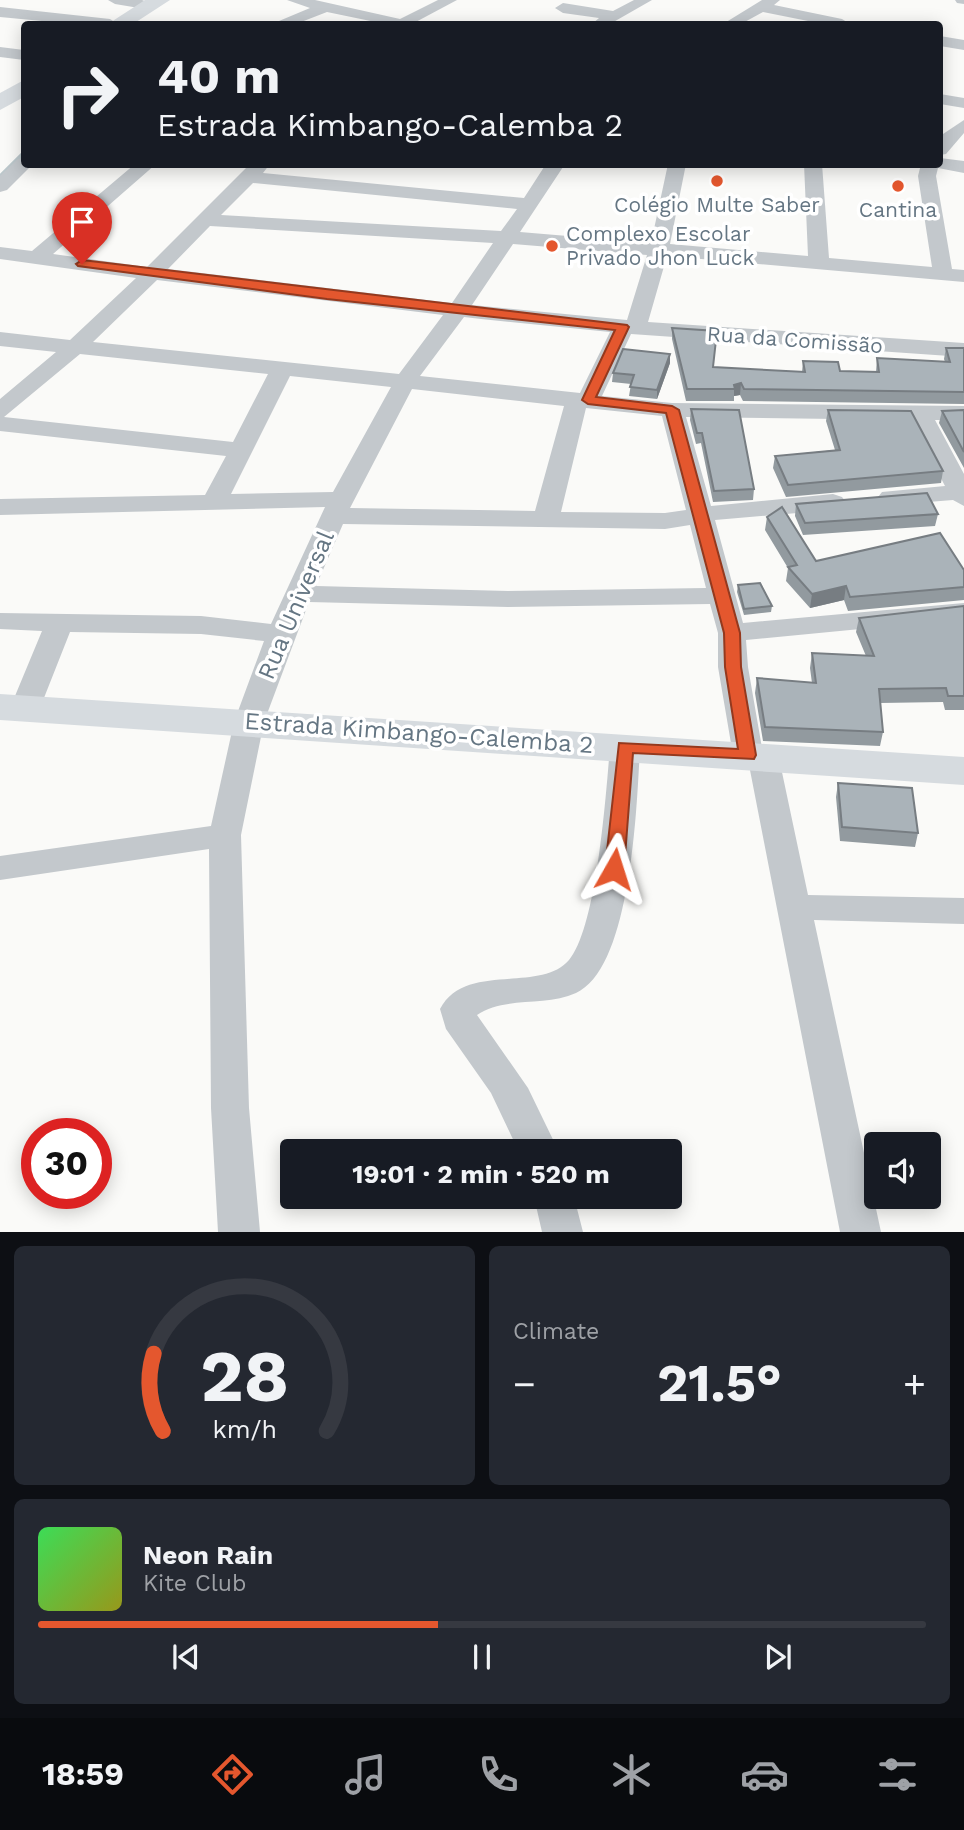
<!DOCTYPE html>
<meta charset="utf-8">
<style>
:root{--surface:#171b24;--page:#242831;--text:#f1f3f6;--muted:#9ea1a6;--line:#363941;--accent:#e4572e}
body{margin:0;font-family:"Work Sans",sans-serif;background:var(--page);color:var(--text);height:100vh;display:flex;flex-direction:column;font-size:26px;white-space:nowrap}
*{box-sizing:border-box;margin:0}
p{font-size:23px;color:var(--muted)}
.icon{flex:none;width:38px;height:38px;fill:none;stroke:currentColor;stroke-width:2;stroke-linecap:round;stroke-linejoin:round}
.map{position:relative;height:1232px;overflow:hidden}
.sheet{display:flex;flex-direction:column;gap:14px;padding:14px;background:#0d0f14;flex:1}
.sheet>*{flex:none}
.guide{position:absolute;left:21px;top:21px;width:922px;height:147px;border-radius:7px;box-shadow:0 4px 18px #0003;background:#171b24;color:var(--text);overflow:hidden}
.controls{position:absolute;left:864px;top:1132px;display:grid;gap:14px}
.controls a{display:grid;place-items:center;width:77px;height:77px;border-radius:7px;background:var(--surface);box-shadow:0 4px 18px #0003;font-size:35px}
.speed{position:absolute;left:21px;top:1118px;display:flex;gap:14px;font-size:35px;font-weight:700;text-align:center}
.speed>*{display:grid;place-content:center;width:91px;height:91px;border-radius:50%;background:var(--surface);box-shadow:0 4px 18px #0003;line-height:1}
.speed .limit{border:10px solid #d22;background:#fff;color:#111}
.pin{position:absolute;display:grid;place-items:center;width:60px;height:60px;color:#fff;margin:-72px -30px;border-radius:50% 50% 50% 0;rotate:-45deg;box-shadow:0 0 7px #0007}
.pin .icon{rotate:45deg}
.me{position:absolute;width:77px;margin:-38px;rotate:6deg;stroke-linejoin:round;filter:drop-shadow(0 0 5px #0008)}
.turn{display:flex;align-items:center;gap:24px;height:147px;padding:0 21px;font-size:32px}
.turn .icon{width:91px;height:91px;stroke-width:2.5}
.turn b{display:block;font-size:49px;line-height:60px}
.big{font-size:52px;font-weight:700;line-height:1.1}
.sheet .widget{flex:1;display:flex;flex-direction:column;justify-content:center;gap:10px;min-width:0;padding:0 24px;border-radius:10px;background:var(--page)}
.sheet .dial{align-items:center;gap:0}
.dial svg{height:182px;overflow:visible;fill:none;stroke:var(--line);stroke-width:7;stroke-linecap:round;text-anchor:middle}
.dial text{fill:var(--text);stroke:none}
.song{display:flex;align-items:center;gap:21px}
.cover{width:84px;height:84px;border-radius:10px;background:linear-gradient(135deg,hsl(130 70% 55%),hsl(60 70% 35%))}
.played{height:7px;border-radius:4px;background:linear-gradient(90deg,var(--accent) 45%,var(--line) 45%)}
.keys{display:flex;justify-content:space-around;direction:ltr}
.heat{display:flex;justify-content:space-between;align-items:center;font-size:38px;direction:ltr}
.sheet .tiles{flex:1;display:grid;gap:14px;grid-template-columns:1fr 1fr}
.widget:last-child{grid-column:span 2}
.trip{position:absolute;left:280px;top:1139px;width:402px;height:70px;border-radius:7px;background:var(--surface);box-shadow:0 4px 18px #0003;font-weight:700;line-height:70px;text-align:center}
.dock{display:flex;height:112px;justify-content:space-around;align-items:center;background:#090b0e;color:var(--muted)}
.dock .icon{width:49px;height:49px}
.dock .on{color:var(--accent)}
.dock b{font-size:32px;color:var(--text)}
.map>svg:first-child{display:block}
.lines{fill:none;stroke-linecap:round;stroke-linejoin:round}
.stream{stroke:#bbc7cb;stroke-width:4.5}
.street{fill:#c3c8cc;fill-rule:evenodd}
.secondary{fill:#d6dbdf;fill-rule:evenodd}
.wall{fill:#929a9f}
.shaded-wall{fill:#777d82}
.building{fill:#aab3b9;stroke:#777d82;stroke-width:2}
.route{fill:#e4572e;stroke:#94391e;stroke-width:2}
.poi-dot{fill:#e4572e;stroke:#fff;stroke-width:2.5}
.labels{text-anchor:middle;stroke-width:7;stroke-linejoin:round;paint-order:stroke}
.far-poi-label{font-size:21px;fill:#657683;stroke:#fff}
.far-street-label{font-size:21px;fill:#657683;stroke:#fff}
.street-label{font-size:24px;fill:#657683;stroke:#fff}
</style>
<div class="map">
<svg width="964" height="1232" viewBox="0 0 964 1232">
<rect width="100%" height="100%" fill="#fafaf8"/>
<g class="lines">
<path class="stream" d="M 0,177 L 24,153"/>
<path class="street" d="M 108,0 L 142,0 L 158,6 L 151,10 L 115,4 Z
M 287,0 L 315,0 L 400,19 L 438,0 L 457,0 L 412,24 L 385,24 L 327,12 L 296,24 L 277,24 L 279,21 L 310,8 Z
M 634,0 L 652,0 L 610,24 L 592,24 L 599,18 L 563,13 L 555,8 L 563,3 L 613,11 Z
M 762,0 L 780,0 L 774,5 L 842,19 L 850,24 L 823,24 L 763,12 L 741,24 L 723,24 Z
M 955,0 L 964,0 L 964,4 L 957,3 Z
M 0,7 L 110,19 L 118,24 L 73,24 L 0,17 Z
M 940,36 L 964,40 L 964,50 L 940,46 Z
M 0,47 L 24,50 L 24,60 L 0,57 Z
M 940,94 L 964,98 L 964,108 L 940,104 Z
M 964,120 L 964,133 L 946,154 L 940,155 L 940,136 Z
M 24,158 L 24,164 L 32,164 L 30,167 L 7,190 L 0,192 L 0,176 L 18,159 Z
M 940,158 L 964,161 L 964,173 L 938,168 L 936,176 L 952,269 L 964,270 L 964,282 L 667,256 L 648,322 L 964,343 L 964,357 L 631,334 L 602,396 L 672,403 L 964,406 L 964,420 L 935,420 L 964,474 L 964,506 L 953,500 L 891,505 L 882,502 L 878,497 L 882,492 L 945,486 L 911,420 L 686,417 L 711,506 L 833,494 L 842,497 L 846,502 L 842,507 L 833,510 L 715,520 L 743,623 L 964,603 L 964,619 L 746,640 L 748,667 L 762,748 L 774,751 L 779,758 L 808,895 L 964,898 L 964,924 L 814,920 L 881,1232 L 840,1232 L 749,765 L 737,762 L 733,755 L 718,667 L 718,633 L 710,604 L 508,607 L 309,602 L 264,722 L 241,835 L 249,1108 L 260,1232 L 218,1232 L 211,1108 L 209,849 L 0,880 L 0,856 L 211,826 L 234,722 L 264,641 L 201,634 L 70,632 L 40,708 L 36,715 L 25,718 L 14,715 L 10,708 L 42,631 L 0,629 L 0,613 L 201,616 L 271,624 L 325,507 L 0,515 L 0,499 L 205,495 L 226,456 L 0,431 L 0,399 L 56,352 L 0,346 L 0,332 L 70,340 L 136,278 L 0,259 L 0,247 L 32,251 L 135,164 L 156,164 L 53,254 L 147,267 L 250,164 L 270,164 L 263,173 L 524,198 L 546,164 L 565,164 L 520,232 L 651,243 L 668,164 L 686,164 L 670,244 L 808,256 L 804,164 L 822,164 L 829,258 L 932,267 L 918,176 L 921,164 L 940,164 ZM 253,183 L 517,209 L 501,231 L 221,215 ZM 210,226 L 493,243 L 452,303 L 168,269 ZM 513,244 L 647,255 L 627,320 L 472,305 ZM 157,280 L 443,315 L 399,374 L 93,342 ZM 464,317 L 481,319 L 610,332 L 580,393 L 420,376 ZM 80,354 L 268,374 L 233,442 L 4,417 ZM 290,376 L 391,387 L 333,492 L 231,494 ZM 412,389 L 564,406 L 535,511 L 350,508 ZM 586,408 L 662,416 L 686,510 L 665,513 L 561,512 ZM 343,524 L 665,529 L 690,525 L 706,588 L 508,591 L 316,586 Z
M 625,737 L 636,740 L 640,747 C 637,802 632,968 576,993 C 545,1007 504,996 477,1015 L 528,1088 L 559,1152 L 519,1152 L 491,1093 L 446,1029 L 440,1009 C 465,961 540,994 569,960 C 597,927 606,793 610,747 L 614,740 Z
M 534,1197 L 574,1197 L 583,1232 L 542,1232 Z"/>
<path class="secondary" d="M 145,0 L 170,0 L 133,24 L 108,24 Z
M 24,80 L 24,97 L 0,110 L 0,93 Z
M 0,694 L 964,757 L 964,785 L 0,720 Z"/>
</g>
<path class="wall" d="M 672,328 L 713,367 L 802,372 L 803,361 L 840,371 L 876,372 L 877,358 L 945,362 L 944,359 L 946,348 L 964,348 L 964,404 L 743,401 L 740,395 L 734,396 L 734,401 L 686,401 L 672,339 Z
M 670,354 L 670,363 L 657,399 L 629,396 L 631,384 L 612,382 L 613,373 Z
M 691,409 L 754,489 L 753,500 L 713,502 L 701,443 L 696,444 L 690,420 Z
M 828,410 L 943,471 L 941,483 L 786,497 L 773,468 L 775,456 L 835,450 L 826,421 Z
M 964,410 L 964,468 L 939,423 L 942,411 Z
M 796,504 L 938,514 L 935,526 L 803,535 L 795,516 Z
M 767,517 L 816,561 L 964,570 L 964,602 L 964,600 L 848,611 L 844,600 L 810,608 L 786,581 L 788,568 L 765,530 Z
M 738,585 L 772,606 L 771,612 L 744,615 L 737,592 Z
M 964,606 L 964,710 L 945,710 L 943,702 L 880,703 L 883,732 L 880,746 L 763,741 L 755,693 L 757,678 L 812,683 L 810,668 L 812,653 L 866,656 L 856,632 L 859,618 Z
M 838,783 L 918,833 L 915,847 L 840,841 L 836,797 Z"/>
<path class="shaded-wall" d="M 670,354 L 670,363 L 657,399 L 657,390 Z
M 741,383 L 740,395 L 734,396 L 734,385 Z
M 846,586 L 844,600 L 810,608 L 812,594 Z"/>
<path class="building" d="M 672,328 L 717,331 L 713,367 L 805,372 L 803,361 L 838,362 L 840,371 L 879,372 L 877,358 L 950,362 L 946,348 L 964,348 L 964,392 L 744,389 L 741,383 L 734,385 L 735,389 L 687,389 Z
M 623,349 L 670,354 L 657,390 L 630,387 L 634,375 L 613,373 Z
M 691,409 L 739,410 L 754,489 L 714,491 L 702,433 L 697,433 Z
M 828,410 L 911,411 L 943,471 L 788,485 L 775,456 L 840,450 Z
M 964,410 L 964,452 L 942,411 Z
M 927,493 L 938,514 L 805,523 L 796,504 Z
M 782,507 L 816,561 L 940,533 L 964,570 L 964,587 L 850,597 L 846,586 L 812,594 L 788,567 L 797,565 L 767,517 Z
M 760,583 L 772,606 L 744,609 L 738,585 Z
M 964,606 L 964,696 L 948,696 L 946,688 L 879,689 L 883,732 L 765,727 L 757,678 L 816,683 L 812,653 L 874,656 L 859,618 Z
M 838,783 L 912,788 L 918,833 L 842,827 Z"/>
<path class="route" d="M 82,260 L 627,325 L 629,327 L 596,397 L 672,406 L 679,410 L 740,633 L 741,667 L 756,755 L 754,759 L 633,753 L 624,869 L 621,874 L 608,874 L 605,869 L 619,743 L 738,749 L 725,667 L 724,633 L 666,413 L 588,404 L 582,400 L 615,330 L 327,299 L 78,266 L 76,264 Z"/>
<g class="poi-dot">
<circle cx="717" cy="181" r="7"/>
<circle cx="898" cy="186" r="7"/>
<circle cx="552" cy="246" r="7"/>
</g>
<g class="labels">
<g class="far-poi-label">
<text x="717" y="212">Colégio Multe Saber</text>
<text x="898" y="217">Cantina</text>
<text x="566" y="241" text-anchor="start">Complexo Escolar<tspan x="566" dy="24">Privado Jhon Luck</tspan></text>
</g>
<g class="far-street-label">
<text transform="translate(795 340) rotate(4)" y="7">Rua da Comissão</text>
</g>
<g class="street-label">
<text transform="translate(296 605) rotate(-67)" y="8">Rua Universal</text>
<text transform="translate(419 733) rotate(4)" y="8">Estrada Kimbango-Calemba 2</text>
</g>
</g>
</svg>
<div class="controls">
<a><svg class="icon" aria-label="sound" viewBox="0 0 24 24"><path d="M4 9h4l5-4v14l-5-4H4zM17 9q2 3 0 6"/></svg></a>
</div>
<div class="speed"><div class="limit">30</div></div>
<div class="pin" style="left:82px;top:264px;background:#d93025"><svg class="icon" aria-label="arrive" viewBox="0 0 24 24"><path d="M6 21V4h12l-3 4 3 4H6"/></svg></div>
<svg class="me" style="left:614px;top:869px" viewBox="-20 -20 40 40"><path d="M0-17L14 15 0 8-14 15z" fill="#e4572e" stroke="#fff" stroke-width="4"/></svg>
<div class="trip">19:01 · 2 min · 520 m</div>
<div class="guide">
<div class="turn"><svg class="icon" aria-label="right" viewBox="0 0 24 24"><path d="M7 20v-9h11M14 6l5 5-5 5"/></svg><div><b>40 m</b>Estrada Kimbango-Calemba 2</div></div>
</div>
</div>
<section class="sheet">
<div class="tiles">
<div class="widget dial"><svg viewBox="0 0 100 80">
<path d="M14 69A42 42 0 1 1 86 69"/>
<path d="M14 69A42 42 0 0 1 10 35" stroke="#e4572e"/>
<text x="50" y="56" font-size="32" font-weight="700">28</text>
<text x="50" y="72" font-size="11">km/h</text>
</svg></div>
<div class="widget"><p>Climate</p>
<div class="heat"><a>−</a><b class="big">21.5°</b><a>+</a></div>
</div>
<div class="widget">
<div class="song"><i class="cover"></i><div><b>Neon Rain</b><p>Kite Club</p></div></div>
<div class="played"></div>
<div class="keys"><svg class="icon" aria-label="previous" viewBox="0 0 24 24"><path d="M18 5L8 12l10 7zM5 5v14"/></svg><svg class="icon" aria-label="pause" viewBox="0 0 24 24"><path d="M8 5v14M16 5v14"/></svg><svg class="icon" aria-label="next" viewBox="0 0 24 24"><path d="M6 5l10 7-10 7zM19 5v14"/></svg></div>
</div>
</div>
</section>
<nav class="dock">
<b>18:59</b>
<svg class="icon on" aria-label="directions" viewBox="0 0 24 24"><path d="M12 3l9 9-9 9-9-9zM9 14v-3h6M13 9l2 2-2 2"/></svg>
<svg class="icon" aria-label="music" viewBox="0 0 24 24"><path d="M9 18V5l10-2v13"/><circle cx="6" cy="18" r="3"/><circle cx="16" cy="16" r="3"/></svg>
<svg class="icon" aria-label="phone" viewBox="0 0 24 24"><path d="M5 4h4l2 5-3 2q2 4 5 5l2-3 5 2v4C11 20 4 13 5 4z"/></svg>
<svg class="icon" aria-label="climate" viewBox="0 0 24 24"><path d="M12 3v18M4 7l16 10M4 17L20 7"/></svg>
<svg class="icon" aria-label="car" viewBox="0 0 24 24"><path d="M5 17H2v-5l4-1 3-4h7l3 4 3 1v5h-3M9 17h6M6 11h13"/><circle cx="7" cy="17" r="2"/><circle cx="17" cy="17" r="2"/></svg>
<svg class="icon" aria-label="filters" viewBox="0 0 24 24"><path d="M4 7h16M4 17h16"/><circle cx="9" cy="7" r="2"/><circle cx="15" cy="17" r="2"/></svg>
</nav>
